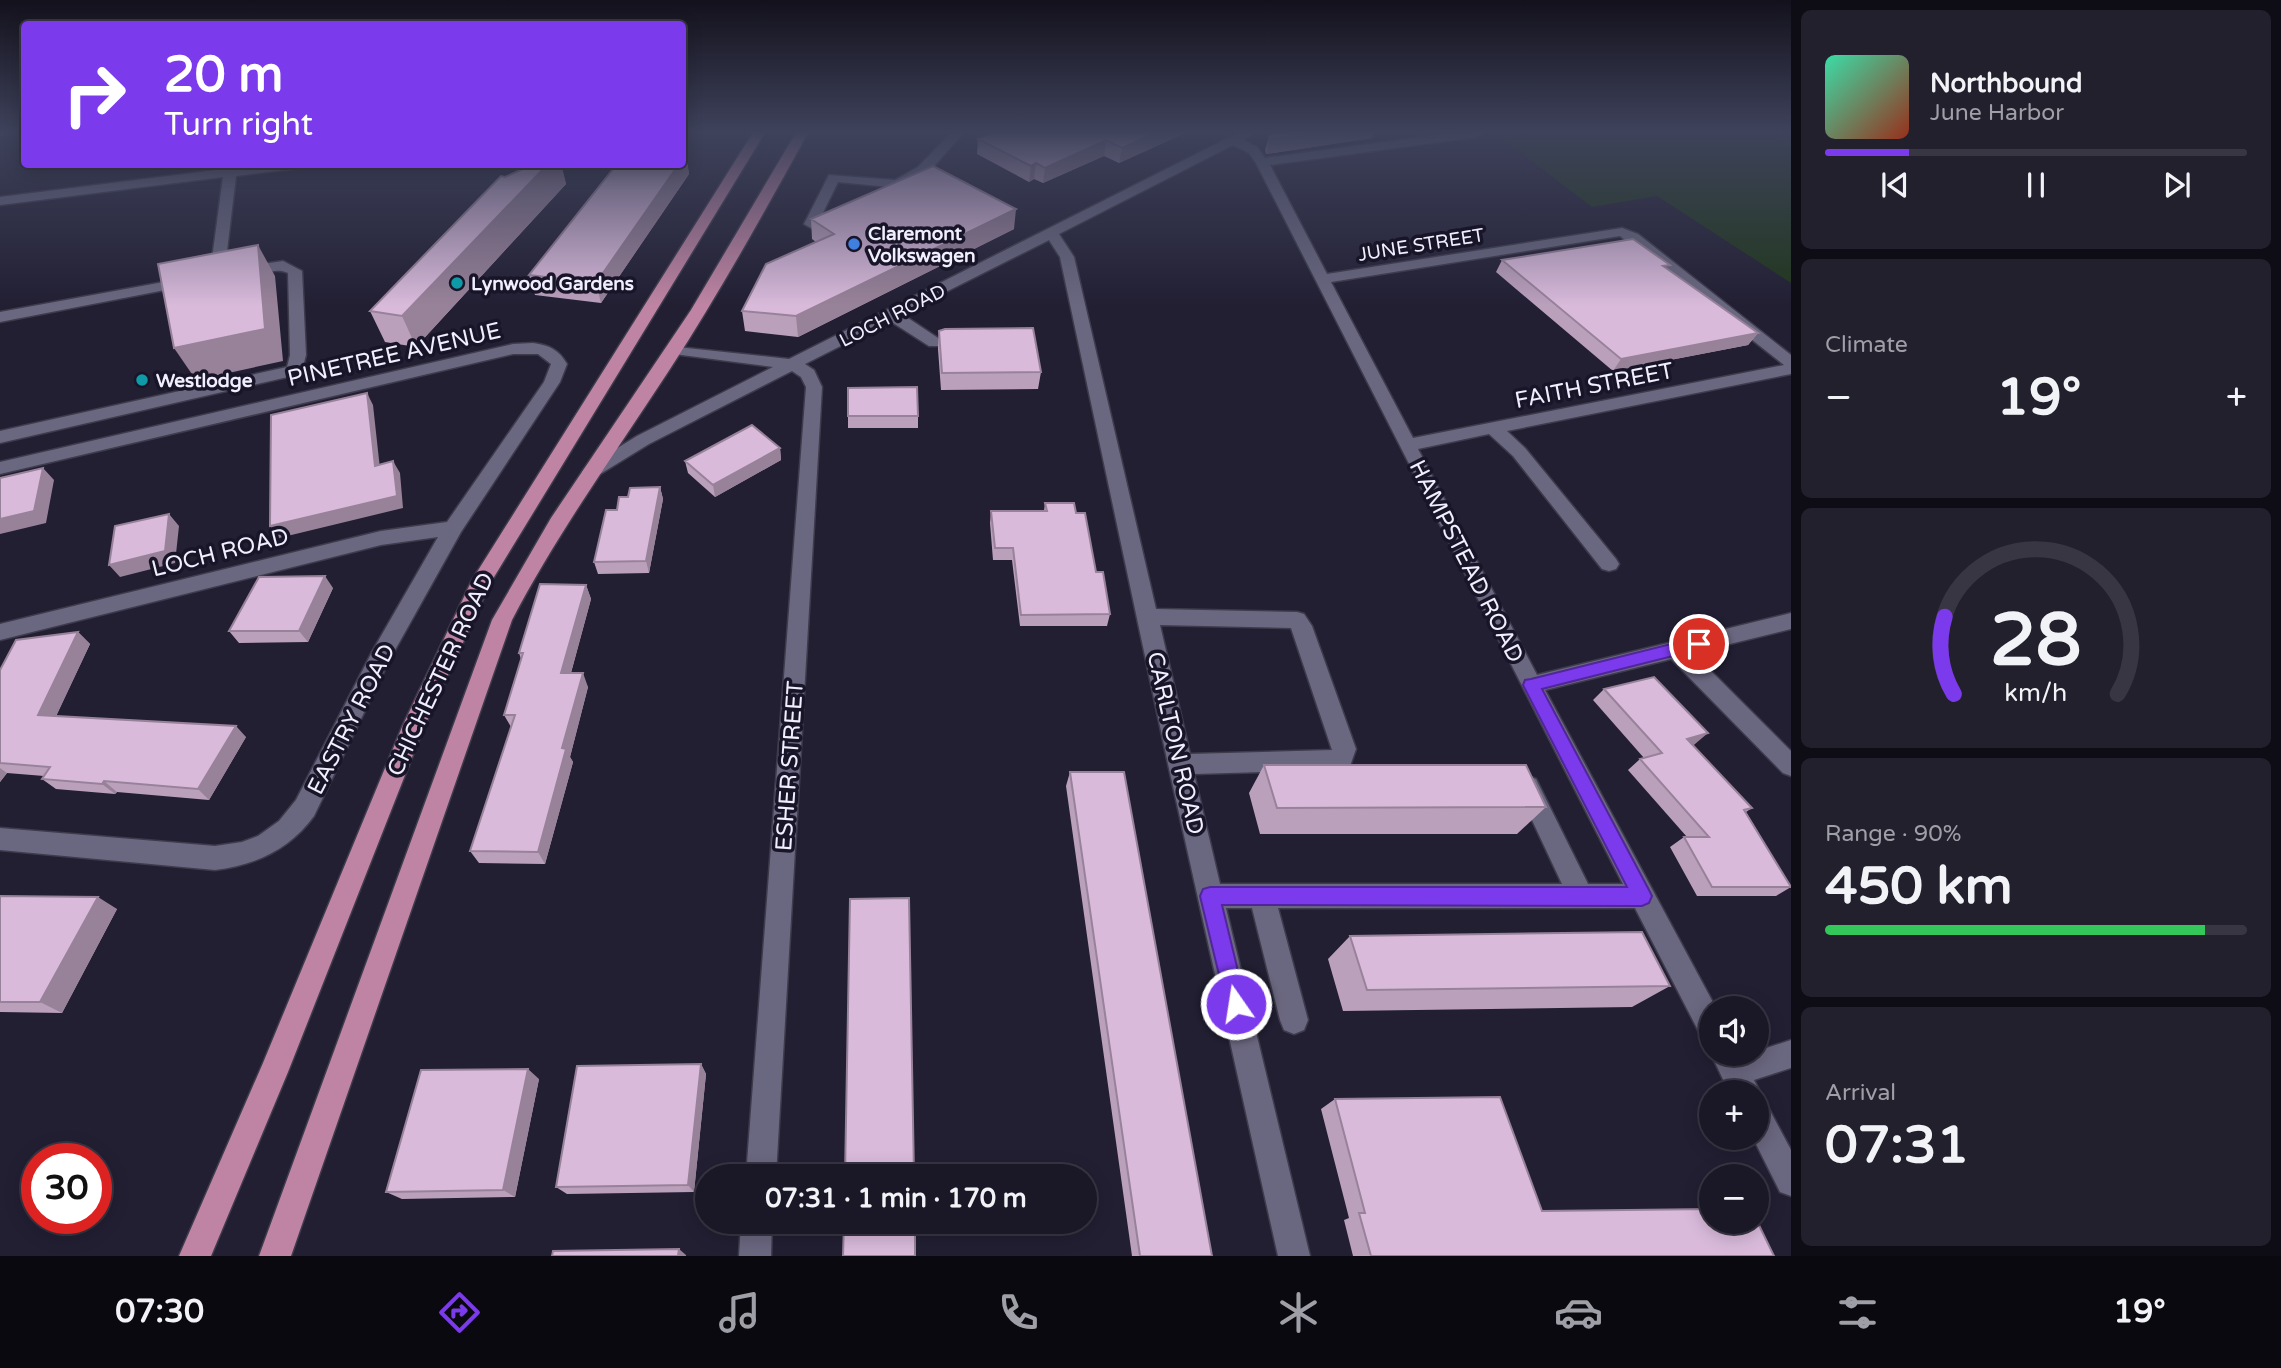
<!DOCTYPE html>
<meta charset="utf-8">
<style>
:root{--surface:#1a1726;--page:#23202e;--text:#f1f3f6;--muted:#9f9fa7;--line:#383643;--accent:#7c3aed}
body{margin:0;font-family:"Varela Round",sans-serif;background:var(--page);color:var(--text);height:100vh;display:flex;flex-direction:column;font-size:26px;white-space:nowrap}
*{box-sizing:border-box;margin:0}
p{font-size:23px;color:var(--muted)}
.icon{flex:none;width:38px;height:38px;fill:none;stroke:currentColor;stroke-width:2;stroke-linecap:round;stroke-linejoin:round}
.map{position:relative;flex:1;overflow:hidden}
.side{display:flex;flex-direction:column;gap:10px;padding:10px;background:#0e0d15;width:490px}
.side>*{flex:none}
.banner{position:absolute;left:21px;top:21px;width:665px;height:147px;border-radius:7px;box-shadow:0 4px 18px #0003,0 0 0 2px var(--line);background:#7c3aed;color:#fff;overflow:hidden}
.controls{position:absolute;left:1699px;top:996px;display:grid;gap:14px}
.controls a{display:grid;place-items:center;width:70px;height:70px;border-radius:50%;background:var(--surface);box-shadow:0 4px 18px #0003,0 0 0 2px var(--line);font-size:35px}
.speed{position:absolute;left:21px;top:1143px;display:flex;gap:14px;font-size:35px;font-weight:700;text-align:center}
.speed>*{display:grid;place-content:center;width:91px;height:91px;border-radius:50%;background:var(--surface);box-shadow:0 4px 18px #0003,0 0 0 2px var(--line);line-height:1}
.speed .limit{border:10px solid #d22;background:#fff;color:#111}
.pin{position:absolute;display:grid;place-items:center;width:60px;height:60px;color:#fff;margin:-30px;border:4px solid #fff;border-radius:50%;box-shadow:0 2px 7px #0007}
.me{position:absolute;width:77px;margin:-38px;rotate:347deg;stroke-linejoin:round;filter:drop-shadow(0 0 5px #0008)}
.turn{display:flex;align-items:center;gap:24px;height:147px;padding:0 28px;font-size:32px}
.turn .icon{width:91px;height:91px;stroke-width:2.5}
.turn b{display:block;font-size:49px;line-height:60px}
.big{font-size:52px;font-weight:700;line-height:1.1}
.side .widget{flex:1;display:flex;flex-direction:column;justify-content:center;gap:10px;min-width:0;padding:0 24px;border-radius:10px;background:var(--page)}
.side .dial{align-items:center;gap:0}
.dial svg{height:182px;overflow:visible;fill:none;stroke:var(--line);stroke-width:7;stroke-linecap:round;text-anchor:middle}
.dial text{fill:var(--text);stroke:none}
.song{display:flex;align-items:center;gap:21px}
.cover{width:84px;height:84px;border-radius:10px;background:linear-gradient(135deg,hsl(160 70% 55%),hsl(10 70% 35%))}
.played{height:7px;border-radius:4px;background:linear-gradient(90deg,var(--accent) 20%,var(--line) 20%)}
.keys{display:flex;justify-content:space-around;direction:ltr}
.heat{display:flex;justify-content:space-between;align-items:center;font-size:38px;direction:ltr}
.charge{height:10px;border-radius:5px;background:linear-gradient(90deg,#34c759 90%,var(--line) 0)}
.trip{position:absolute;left:695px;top:1164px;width:402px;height:70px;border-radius:35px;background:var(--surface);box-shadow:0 4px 18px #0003,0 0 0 2px var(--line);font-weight:700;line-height:70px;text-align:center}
.tab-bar{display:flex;height:112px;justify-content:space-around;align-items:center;background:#0a090f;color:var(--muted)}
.tab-bar .icon{width:49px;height:49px}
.tab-bar .active{color:var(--accent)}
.tab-bar b{font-size:32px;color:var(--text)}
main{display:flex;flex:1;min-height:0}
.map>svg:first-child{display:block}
.green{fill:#20371b}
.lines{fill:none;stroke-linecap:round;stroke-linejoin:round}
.minor-casing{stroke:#3e3b4c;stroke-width:3}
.major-casing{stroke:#3e3b4c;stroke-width:3}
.minor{fill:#6a6780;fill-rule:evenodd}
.major{fill:#bf84a3;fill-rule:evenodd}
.wall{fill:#bba0bc}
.shaded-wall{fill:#988299}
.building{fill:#d9badb;stroke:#988299;stroke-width:2}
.route{fill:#7c3aed;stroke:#51269a;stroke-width:2}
.shop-dot{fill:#3f7fe0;stroke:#191529;stroke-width:2.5}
.culture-dot{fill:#0f9aa8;stroke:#191529;stroke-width:2.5}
.labels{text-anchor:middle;stroke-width:7;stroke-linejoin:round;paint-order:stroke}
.far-poi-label{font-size:19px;font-weight:bold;fill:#f1effe;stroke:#191529;text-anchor:start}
.far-street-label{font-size:19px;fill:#f1effe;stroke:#191529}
.street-label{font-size:23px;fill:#f1effe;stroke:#191529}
</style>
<main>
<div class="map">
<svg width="1791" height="1256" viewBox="0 0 1791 1256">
<rect width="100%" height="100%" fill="#221f33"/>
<path class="green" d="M 1492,131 L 1791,131 L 1791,283 L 1657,196 L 1592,207 Z"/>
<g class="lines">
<g class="minor-casing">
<path id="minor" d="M 0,131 L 8,131 L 0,137 Z
M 953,131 L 965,131 L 928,173 L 900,188 L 838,182 L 816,227 L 811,228 L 804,224 L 829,175 L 895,180 L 918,167 Z
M 1242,131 L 1257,131 L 1243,140 L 1257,147 L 1265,158 L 1467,131 L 1482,131 L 1483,133 L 1477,137 L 1270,165 L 1327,274 L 1622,228 L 1638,234 L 1791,355 L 1791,374 L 1507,431 L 1525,448 L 1616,559 L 1619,564 L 1616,569 L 1609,571 L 1602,569 L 1513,456 L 1489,434 L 1418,449 L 1537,675 L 1791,613 L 1791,629 L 1693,653 L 1791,751 L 1791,776 L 1783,773 L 1671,659 L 1545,690 L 1716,1008 L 1712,1008 L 1712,1042 L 1702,1038 L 1635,908 L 1278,908 L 1308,1020 L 1304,1030 L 1294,1034 L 1284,1030 L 1280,1020 L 1252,908 L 1226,908 L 1310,1256 L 1278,1256 L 1168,764 L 1060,257 L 1049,240 L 902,314 L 941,340 L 943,343 L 941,346 L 929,346 L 890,321 L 805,364 L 814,370 L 822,387 L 776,1176 L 746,1176 L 806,387 L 801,377 L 792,371 L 649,444 L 597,476 L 585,476 L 582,472 L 585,468 L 637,436 L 773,367 L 674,354 L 668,352 L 666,349 L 668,346 L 789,359 ZM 1233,145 L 1249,153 L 1256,163 L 1623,884 L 1588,884 L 1536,779 L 1528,776 L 1520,779 L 1516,786 L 1562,884 L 1220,884 L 1194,774 L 1337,770 L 1350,766 L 1356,749 L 1312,626 L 1304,614 L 1297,612 L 1156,609 L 1074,257 L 1059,234 ZM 1620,236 L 1784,365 L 1413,438 L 1331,282 ZM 1160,625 L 1291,628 L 1332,750 L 1190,754 Z
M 264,164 L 306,164 L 300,168 L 236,176 L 226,259 L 219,263 L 212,259 L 223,177 L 0,205 L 0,197 Z
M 283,261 L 302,271 L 306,355 L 301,374 L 0,443 L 0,431 L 287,367 L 290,355 L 288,273 C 272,265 249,282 236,271 L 243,267 Z
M 191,277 L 196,278 L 198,281 L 196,284 L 0,322 L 0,312 Z
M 533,343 C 549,345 559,350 567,364 L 560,382 L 461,532 L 390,659 L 314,816 C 290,849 256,865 215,870 L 0,850 L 0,828 L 215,846 L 242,842 L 258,836 L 279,821 L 296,800 L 373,650 L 438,537 L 381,545 L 0,640 L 0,624 L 381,531 L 447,522 L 544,382 L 551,364 L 538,354 L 513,354 L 0,474 L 0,462 L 513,344 Z
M 1791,1040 L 1791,1068 L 1754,1080 L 1760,1092 L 1757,1098 L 1757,1092 L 1729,1092 L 1711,1054 L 1757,1054 L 1757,1051 Z
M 1757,1100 L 1767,1105 L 1791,1150 L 1791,1196 L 1780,1192 L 1753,1138 L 1757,1138 Z
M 741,1222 L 772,1222 L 771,1256 L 739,1256 Z"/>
</g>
<g class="major-casing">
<path id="major" d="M 754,131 L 766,131 L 491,582 L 424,727 L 288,1072 L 211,1256 L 179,1256 L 263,1063 L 402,727 L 472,580 Z
M 797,131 L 809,131 C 765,211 720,292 670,369 C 616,452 558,532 512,620 L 291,1256 L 259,1256 L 492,620 L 551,518 L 691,310 Z"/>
</g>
<use href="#minor" class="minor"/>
<use href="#major" class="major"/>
</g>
<path class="wall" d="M 1374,133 L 1372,138 L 1266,154 L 1265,150 L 1269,136 Z
M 1183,134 L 1119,163 L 1104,156 L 1043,183 L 1034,179 L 1029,182 L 977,154 L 978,139 Z
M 686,155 L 689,174 L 601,303 L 535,295 L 529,275 Z
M 534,164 L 561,164 L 566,184 L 416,347 L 385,342 L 370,311 L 505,177 Z
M 811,219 L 1014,229 L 798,337 L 745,331 L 742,311 L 816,242 L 812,239 Z
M 1502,260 L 1667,269 L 1758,333 L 1748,345 L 1613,371 L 1496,272 Z
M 939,331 L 1041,372 L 1038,389 L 941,390 L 938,349 Z
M 848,416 L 918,416 L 918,428 L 848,428 Z
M 780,448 L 781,460 L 715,497 L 688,473 L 685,461 Z
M 660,487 L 663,499 L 649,573 L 598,574 L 594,562 L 617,510 L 628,497 Z
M 1045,503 L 1076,513 L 1110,614 L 1107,626 L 1020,626 L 1012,560 L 993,560 L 990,523 L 991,511 L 1044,511 Z
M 586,585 L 591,599 L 571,673 L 588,687 L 570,757 L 573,762 L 545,864 L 479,863 L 470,851 L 511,727 L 504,715 L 521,659 L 519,653 Z
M 333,588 L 308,642 L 239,643 L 229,631 Z
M 78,632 L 90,644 L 56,716 L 246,737 L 209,800 L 117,792 L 115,794 L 56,789 L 42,779 L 44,776 L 7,773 L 0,782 L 0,670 Z
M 1604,689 L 1695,744 L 1693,745 L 1752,808 L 1746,812 L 1791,887 L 1776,896 L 1697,896 L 1670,847 L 1684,837 L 1687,837 L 1628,770 L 1640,759 L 1644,758 L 1593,700 Z
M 1264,765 L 1546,807 L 1517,834 L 1260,834 L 1249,793 Z
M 1070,772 L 1212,1256 L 1132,1256 L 1066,786 Z
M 0,896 L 117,909 L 62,1013 L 0,1012 Z
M 1350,936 L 1670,986 L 1632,1007 L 1343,1011 L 1328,959 Z
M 701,1064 L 706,1074 L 694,1192 L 567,1194 L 556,1187 Z
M 539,1079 L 515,1197 L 402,1199 L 386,1192 Z
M 1335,1099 L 1542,1211 L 1774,1256 L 1353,1256 L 1344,1220 L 1349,1218 L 1321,1109 Z"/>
<path class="shaded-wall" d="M 1159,131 L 1194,131 L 1183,134 L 1119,163 L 1122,148 Z
M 1330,131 L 1395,131 L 1374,133 L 1372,138 L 1266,154 L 1270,139 Z
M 1106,140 L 1104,156 L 1043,183 L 1045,168 Z
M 686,155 L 689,174 L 601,303 L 596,283 L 679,164 L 682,164 L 682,159 Z
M 1036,163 L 1034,179 L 1029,182 L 1031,166 Z
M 548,164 L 561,164 L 566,184 L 416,347 L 402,316 Z
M 1016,209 L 1014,229 L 798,337 L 796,316 Z
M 258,245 L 275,276 L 283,361 L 196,380 L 174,348 Z
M 1758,333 L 1748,345 L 1613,371 L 1621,359 Z
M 367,393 L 373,405 L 381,478 L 375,466 Z
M 780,448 L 781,460 L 715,497 L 713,485 Z
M 393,461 L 400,473 L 403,508 L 279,538 L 270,526 Z
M 43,468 L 54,480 L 46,523 L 0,534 L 0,519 Z
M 660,487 L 663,499 L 649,573 L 646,561 Z
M 169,514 L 179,526 L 175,563 L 120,577 L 109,565 Z
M 325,576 L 333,588 L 308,642 L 299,631 Z
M 586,585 L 591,599 L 567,687 L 561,673 Z
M 78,632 L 90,644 L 52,725 L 38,715 Z
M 583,673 L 588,687 L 570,757 L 573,762 L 545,864 L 538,852 L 562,748 Z
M 236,726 L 246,737 L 209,800 L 198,789 Z
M 1708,733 L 1695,744 L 1675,750 L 1687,739 Z
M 0,768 L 7,773 L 0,782 Z
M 104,781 L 117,792 L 115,794 L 102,784 Z
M 98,897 L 117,909 L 62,1013 L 40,1002 Z
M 701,1064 L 706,1074 L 694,1192 L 688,1185 Z
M 528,1069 L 539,1079 L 515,1197 L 503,1190 Z
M 679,1249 L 686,1255 L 686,1256 L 678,1256 Z"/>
<path class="building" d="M 996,131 L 1159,131 L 1122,148 L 1106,140 L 1045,168 L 1036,163 L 1031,166 L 978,139 Z
M 1279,131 L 1330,131 L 1270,139 L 1269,136 Z
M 534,164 L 548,164 L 402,316 L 370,311 L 501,176 L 505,177 Z
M 617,164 L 679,164 L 596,283 L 529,275 Z
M 933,166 L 1016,209 L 796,316 L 742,311 L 766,264 L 834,234 L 811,219 Z
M 1633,239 L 1670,265 L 1663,266 L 1758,333 L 1621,359 L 1502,260 Z
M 258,245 L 265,329 L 174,348 L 158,264 Z
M 1033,328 L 1041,372 L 942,373 L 939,331 L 945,329 Z
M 917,387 L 918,416 L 848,416 L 848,388 Z
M 367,393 L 375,466 L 393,461 L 397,496 L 270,526 L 271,415 Z
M 752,425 L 780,448 L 713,485 L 685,461 Z
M 43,468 L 34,511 L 0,519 L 0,478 Z
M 660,487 L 646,561 L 594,562 L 606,510 L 617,510 L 619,497 L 628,497 L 630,488 Z
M 1045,503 L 1074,503 L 1076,513 L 1085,513 L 1096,572 L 1103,572 L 1110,614 L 1021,615 L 1013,548 L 995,548 L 991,511 L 1047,511 Z
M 169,514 L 165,551 L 109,565 L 115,526 Z
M 325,576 L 299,631 L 229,631 L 259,577 Z
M 540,584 L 586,585 L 561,673 L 583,673 L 562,748 L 566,749 L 538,852 L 470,851 L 515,715 L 504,715 L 523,653 L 519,653 Z
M 78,632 L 38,715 L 236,726 L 198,789 L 104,781 L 102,784 L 42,779 L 50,767 L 0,763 L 0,670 L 16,640 Z
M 1654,677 L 1708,733 L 1687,739 L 1752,808 L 1744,810 L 1791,887 L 1712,887 L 1684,837 L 1709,837 L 1640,759 L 1662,753 L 1604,689 Z
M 1264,765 L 1526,765 L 1546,807 L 1277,808 Z
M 1070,772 L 1124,772 L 1212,1256 L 1140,1256 Z
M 0,896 L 98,897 L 40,1002 L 0,1002 Z
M 909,898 L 914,1176 L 845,1176 L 850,899 Z
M 1642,932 L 1670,986 L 1367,990 L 1350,936 Z
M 701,1064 L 688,1185 L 556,1187 L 577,1066 Z
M 528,1069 L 503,1190 L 386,1192 L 421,1070 Z
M 1500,1097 L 1542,1211 L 1712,1209 L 1712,1222 L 1757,1221 L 1774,1256 L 1371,1256 L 1359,1213 L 1365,1213 L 1335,1099 Z
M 844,1222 L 915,1222 L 915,1256 L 843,1256 Z
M 679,1249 L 678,1256 L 552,1256 L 553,1251 Z"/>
<linearGradient id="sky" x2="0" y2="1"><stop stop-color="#13111c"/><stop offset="0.43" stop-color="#3e425b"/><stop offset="1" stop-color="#3e425b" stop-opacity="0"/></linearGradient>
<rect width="1791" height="306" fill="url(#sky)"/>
<path class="route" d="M 1699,637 L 1707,644 L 1705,648 L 1542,689 L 1649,890 L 1652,896 L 1649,903 L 1642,906 L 1222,905 L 1246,1004 L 1243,1012 L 1236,1015 L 1228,1012 L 1200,896 L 1203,889 L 1210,887 L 1627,887 L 1523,685 L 1525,680 L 1531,679 Z"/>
<circle class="shop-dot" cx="854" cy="244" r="7"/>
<g class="culture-dot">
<circle cx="457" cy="283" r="7"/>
<circle cx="142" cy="380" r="7"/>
</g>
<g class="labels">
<g class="far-poi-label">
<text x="868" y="240">Claremont<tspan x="868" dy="22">Volkswagen</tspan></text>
<text x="471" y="290">Lynwood Gardens</text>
<text x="156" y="387">Westlodge</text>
</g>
<g class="far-street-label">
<text transform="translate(1421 244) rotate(-9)" y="7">JUNE STREET</text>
<text transform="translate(892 315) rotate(-27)" y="7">LOCH ROAD</text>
</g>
<g class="street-label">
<text transform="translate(394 354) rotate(-13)" y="8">PINETREE AVENUE</text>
<text transform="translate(1594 385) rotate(-11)" y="8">FAITH STREET</text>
<text transform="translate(220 552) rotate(-14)" y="8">LOCH ROAD</text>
<text transform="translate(1467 561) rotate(63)" y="8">HAMPSTEAD ROAD</text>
<text transform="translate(440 674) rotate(-65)" y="8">CHICHESTER ROAD</text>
<text transform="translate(351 719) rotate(-63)" y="8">EASTRY ROAD</text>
<text transform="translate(1176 743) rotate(77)" y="8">CARLTON ROAD</text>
<text transform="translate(789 766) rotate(-86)" y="8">ESHER STREET</text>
</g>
</g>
</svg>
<div class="controls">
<a><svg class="icon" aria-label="sound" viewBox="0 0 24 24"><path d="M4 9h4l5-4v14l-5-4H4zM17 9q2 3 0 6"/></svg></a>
<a>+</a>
<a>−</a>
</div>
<div class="speed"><div class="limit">30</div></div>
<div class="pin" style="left:1699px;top:644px;background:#d93025"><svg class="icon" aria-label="arrive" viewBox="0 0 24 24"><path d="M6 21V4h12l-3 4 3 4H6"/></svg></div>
<svg class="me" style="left:1236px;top:1004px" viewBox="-20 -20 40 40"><circle r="17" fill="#7c3aed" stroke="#fff" stroke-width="3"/><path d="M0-11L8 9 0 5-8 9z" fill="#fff"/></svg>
<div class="trip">07:31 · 1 min · 170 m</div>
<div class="banner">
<div class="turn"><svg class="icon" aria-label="right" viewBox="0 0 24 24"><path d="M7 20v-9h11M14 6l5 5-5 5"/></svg><div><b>20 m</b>Turn right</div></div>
</div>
</div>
<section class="side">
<div class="widget">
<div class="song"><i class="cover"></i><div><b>Northbound</b><p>June Harbor</p></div></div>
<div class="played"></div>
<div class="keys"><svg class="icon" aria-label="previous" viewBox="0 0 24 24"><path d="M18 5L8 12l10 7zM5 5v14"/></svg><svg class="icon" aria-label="pause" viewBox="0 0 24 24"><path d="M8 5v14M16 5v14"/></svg><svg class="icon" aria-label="next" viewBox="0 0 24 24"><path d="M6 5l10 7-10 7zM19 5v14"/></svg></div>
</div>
<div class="widget"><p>Climate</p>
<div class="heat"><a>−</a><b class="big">19°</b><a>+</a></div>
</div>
<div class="widget dial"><svg viewBox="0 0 100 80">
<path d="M14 69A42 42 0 1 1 86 69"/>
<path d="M14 69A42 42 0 0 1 10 35" stroke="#7c3aed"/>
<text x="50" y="56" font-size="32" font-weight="700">28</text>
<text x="50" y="72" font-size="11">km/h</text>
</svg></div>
<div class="widget"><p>Range · 90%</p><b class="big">450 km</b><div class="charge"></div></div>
<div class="widget"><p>Arrival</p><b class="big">07:31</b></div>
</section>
</main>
<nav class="tab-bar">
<b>07:30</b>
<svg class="icon active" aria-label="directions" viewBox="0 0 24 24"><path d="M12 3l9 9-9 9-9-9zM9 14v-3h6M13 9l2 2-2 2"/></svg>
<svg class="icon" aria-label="music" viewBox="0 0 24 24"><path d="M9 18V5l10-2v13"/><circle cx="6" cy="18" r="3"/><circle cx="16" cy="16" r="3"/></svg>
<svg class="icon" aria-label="phone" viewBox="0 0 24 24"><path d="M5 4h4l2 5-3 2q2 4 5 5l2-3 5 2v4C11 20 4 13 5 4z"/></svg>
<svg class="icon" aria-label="climate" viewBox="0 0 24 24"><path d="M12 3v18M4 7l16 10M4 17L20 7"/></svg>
<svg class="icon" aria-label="car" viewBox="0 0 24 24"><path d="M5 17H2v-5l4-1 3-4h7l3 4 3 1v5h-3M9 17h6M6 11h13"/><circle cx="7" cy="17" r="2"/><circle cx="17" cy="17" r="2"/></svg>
<svg class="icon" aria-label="filters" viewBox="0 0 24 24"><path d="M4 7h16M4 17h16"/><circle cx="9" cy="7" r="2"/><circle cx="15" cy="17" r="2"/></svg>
<b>19°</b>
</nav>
